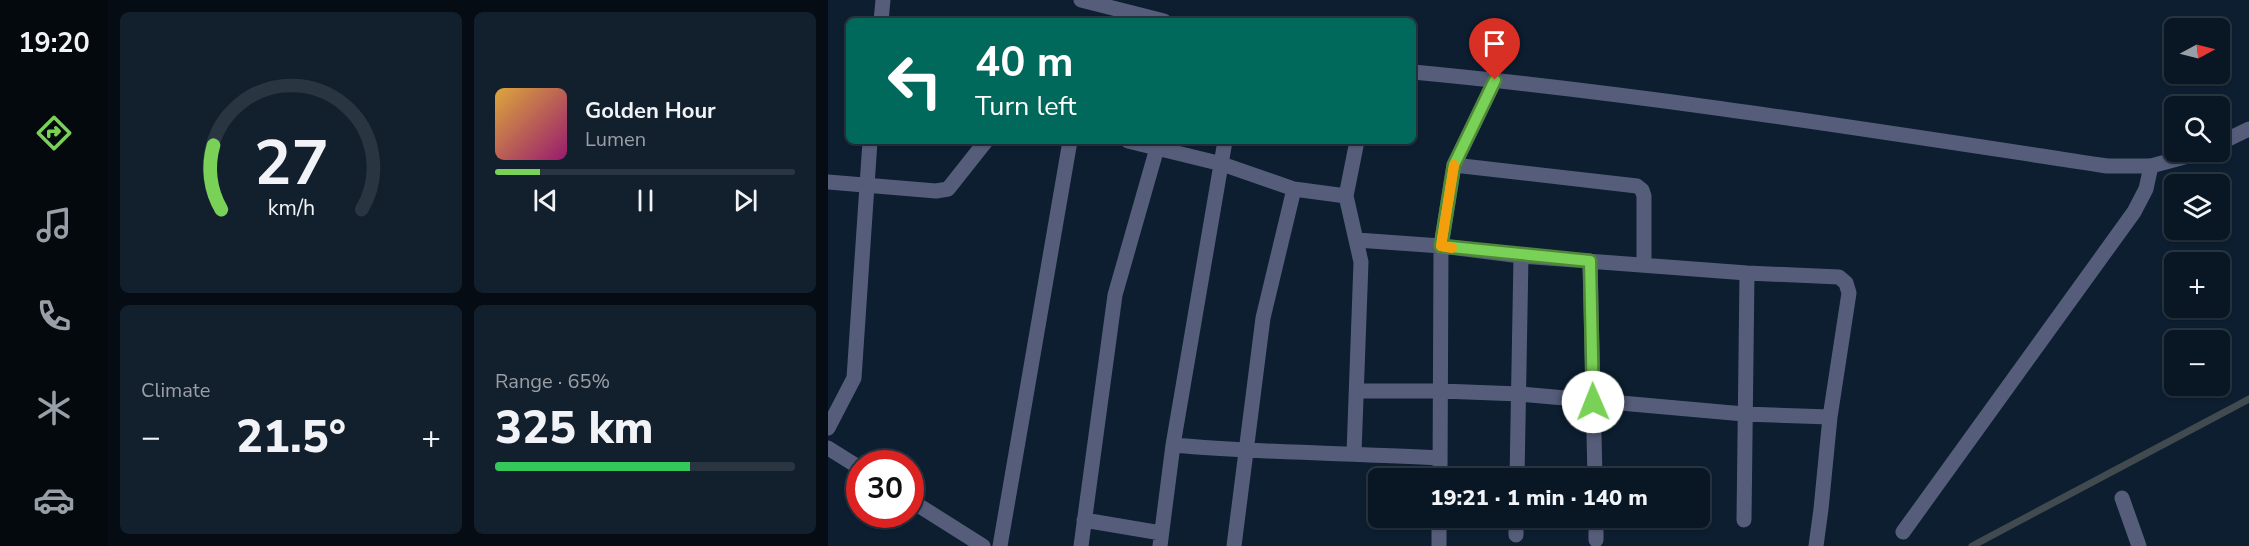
<!DOCTYPE html>
<meta charset="utf-8">
<style>
:root{--surface:#091624;--page:#121f2c;--text:#f1f3f6;--muted:#999fa6;--line:#293541;--accent:#79d157}
body{margin:0;font-family:"Nunito Sans",sans-serif;background:var(--page);color:var(--text);height:100vh;display:flex;flex-direction:column;font-size:22px;white-space:nowrap}
*{box-sizing:border-box;margin:0}
p{font-size:20px;color:var(--muted)}
.icon{flex:none;width:33px;height:33px;fill:none;stroke:currentColor;stroke-width:2;stroke-linecap:round;stroke-linejoin:round}
.map{position:relative;flex:1;overflow:hidden}
.panel{display:flex;flex-direction:column;gap:12px;padding:12px;background:#050c14;width:720px}
.panel>*{flex:none}
.banner{position:absolute;left:18px;top:18px;width:570px;height:126px;border-radius:9px;box-shadow:0 2px 4px #0004,0 0 0 2px var(--line);background:#00695c;color:#fff;overflow:hidden}
.needle{width:39px;rotate:83deg}
.fabs{position:absolute;left:1336px;top:18px;display:grid;gap:12px}
.fabs a{display:grid;place-items:center;width:66px;height:66px;border-radius:9px;background:var(--surface);box-shadow:0 2px 4px #0004,0 0 0 2px var(--line);font-size:30px}
.speed{position:absolute;left:18px;top:450px;display:flex;gap:12px;font-size:30px;font-weight:700;text-align:center}
.speed>*{display:grid;place-content:center;width:78px;height:78px;border-radius:50%;background:var(--surface);box-shadow:0 2px 4px #0004,0 0 0 2px var(--line);line-height:1}
.speed .limit{border:9px solid #d22;background:#fff;color:#111}
.pin{position:absolute;display:grid;place-items:center;width:51px;height:51px;color:#fff;margin:-62px -26px;border-radius:50% 50% 50% 0;rotate:-45deg;box-shadow:0 0 6px #0007}
.pin .icon{rotate:45deg}
.me{position:absolute;width:66px;margin:-33px;rotate:359deg;stroke-linejoin:round;filter:drop-shadow(0 0 4px #0008)}
.turn{display:flex;align-items:center;gap:21px;height:126px;padding:0 30px;font-size:27px}
.turn .icon{width:78px;height:78px;stroke-width:2.5}
.turn b{display:block;font-size:42px;line-height:51px}
.big{font-size:45px;font-weight:800;line-height:1.1}
.panel .tile{flex:1;display:flex;flex-direction:column;justify-content:center;gap:9px;min-width:0;padding:0 21px;border-radius:9px;background:var(--page)}
.panel .dial{align-items:center;gap:0}
.dial svg{height:156px;overflow:visible;fill:none;stroke:var(--line);stroke-width:7;stroke-linecap:round;text-anchor:middle}
.dial text{fill:var(--text);stroke:none}
.song{display:flex;align-items:center;gap:18px}
.cover{width:72px;height:72px;border-radius:9px;background:linear-gradient(135deg,hsl(40 70% 55%),hsl(320 70% 35%))}
.played{height:6px;border-radius:3px;background:linear-gradient(90deg,var(--accent) 15%,var(--line) 15%)}
.keys{display:flex;justify-content:space-around;direction:ltr}
.heat{display:flex;justify-content:space-between;align-items:center;font-size:33px;direction:ltr}
.charge{height:9px;border-radius:4px;background:linear-gradient(90deg,#34c759 65%,var(--line) 0)}
.panel .tiles{flex:1;display:grid;gap:12px;grid-template-columns:repeat(2,1fr)}
.trip{position:absolute;left:540px;top:468px;width:342px;height:60px;border-radius:9px;background:var(--surface);box-shadow:0 2px 4px #0004,0 0 0 2px var(--line);font-weight:800;line-height:60px;text-align:center}
main{display:flex;flex:1;min-height:0}
.dock{display:flex;flex-direction:column;width:108px;justify-content:space-around;align-items:center;background:#04090e;color:var(--muted)}
.dock .icon{width:42px;height:42px}
.dock .current{color:var(--accent)}
.dock b{font-size:27px;color:var(--text)}
.map>svg:first-child{display:block}
.lines{fill:none;stroke-linecap:round;stroke-linejoin:round}
.stream{stroke:#404a4f;stroke-width:7}
.minor{stroke:#555d7a;stroke-width:15}
.tertiary{stroke:#555d7a;stroke-width:15}
.route-casing{stroke:#4f8839;stroke-width:15}
.route{stroke:#79d157;stroke-width:10}
.slow{stroke:#f59e0b;stroke-width:10}
</style>
<main>
<nav class="dock">
<b>19:20</b>
<svg class="icon current" aria-label="directions" viewBox="0 0 24 24"><path d="M12 3l9 9-9 9-9-9zM9 14v-3h6M13 9l2 2-2 2"/></svg>
<svg class="icon" aria-label="music" viewBox="0 0 24 24"><path d="M9 18V5l10-2v13"/><circle cx="6" cy="18" r="3"/><circle cx="16" cy="16" r="3"/></svg>
<svg class="icon" aria-label="phone" viewBox="0 0 24 24"><path d="M5 4h4l2 5-3 2q2 4 5 5l2-3 5 2v4C11 20 4 13 5 4z"/></svg>
<svg class="icon" aria-label="climate" viewBox="0 0 24 24"><path d="M12 3v18M4 7l16 10M4 17L20 7"/></svg>
<svg class="icon" aria-label="car" viewBox="0 0 24 24"><path d="M5 17H2v-5l4-1 3-4h7l3 4 3 1v5h-3M9 17h6M6 11h13"/><circle cx="7" cy="17" r="2"/><circle cx="17" cy="17" r="2"/></svg>
</nav>
<section class="panel">
<div class="tiles">
<div class="tile dial"><svg viewBox="0 0 100 80">
<path d="M14 69A42 42 0 1 1 86 69"/>
<path d="M14 69A42 42 0 0 1 10 36" stroke="#79d157"/>
<text x="50" y="56" font-size="32" font-weight="700">27</text>
<text x="50" y="72" font-size="11">km/h</text>
</svg></div>
<div class="tile">
<div class="song"><i class="cover"></i><div><b>Golden Hour</b><p>Lumen</p></div></div>
<div class="played"></div>
<div class="keys"><svg class="icon" aria-label="previous" viewBox="0 0 24 24"><path d="M18 5L8 12l10 7zM5 5v14"/></svg><svg class="icon" aria-label="pause" viewBox="0 0 24 24"><path d="M8 5v14M16 5v14"/></svg><svg class="icon" aria-label="next" viewBox="0 0 24 24"><path d="M6 5l10 7-10 7zM19 5v14"/></svg></div>
</div>
<div class="tile"><p>Climate</p>
<div class="heat"><a>−</a><b class="big">21.5°</b><a>+</a></div>
</div>
<div class="tile"><p>Range · 65%</p><b class="big">325 km</b><div class="charge"></div></div>
</div>
</section>
<div class="map">
<svg width="1421" height="546" viewBox="0 0 1421 546">
<rect width="100%" height="100%" fill="#0c1e30"/>
<g class="lines">
<path class="stream" d="M 1144,546 L 1421,399"/>
<path class="minor" d="M 53,21 L 55,0
M 300,141 L 394,164 L 466,189 L 518,196
M 626,165 L 809,186 L 814,190 L 816,196 L 816,265
M 0,182 L 108,191 L 120,189 L 158,141
M 529,240 L 613,246 L 693,256 L 919,273
M 762,261 L 767,478
M 530,391 L 613,391 L 692,394 L 916,414 L 1002,417
M 0,428 L 26,378 L 42,141
M 345,445 C 434,453 523,453 612,458
M 0,448 L 32,468
M 526,453 L 533,262 L 518,196 L 529,141
M 612,478 L 613,246 L 626,165 L 667,80
M 689,478 L 693,256
M 1294,498 L 1311,546
M 82,500 L 155,546
M 768,518 L 768,540
M 256,520 L 333,533
M 916,520 L 919,273 L 1011,277 L 1018,283 L 1021,293 L 1002,417 L 993,509 L 988,546
M 1075,532 L 1306,212 L 1318,189 L 1323,166
M 688,535 L 688,518
M 172,546 L 242,141
M 253,546 L 287,295 L 329,148
M 332,546 L 345,445 L 397,141
M 406,546 L 435,318 L 466,189
M 611,546 L 611,518"/>
<path class="tertiary" d="M 253,0 L 336,21
M 585,72 C 817,94 1048,131 1279,166 L 1323,166 L 1375,152
M 1392,143 L 1421,129"/>
</g>
<g class="lines">
<g class="route-casing">
<path id="route" d="M 667,80 L 626,165 L 613,246 L 762,261 L 765,402"/>
</g>
<use href="#route" class="route"/>
<path class="slow" d="M 624,248 L 613,246 L 626,165"/>
</g>
</svg>
<div class="fabs">
<a><svg class="needle" viewBox="-14 -14 28 28"><path d="M0-13l5 13h-10z" fill="#e53935"/><path d="M0 13l5-13h-10z" fill="#999fa6"/></svg></a>
<a><svg class="icon" aria-label="search" viewBox="0 0 24 24"><circle cx="10" cy="10" r="6"/><path d="M15 15l6 6"/></svg></a>
<a><svg class="icon" aria-label="layers" viewBox="0 0 24 24"><path d="M12 4l9 5-9 5-9-5zM3 14l9 5 9-5"/></svg></a>
<a>+</a>
<a>−</a>
</div>
<div class="speed"><div class="limit">30</div></div>
<div class="pin" style="left:667px;top:80px;background:#d93025"><svg class="icon" aria-label="arrive" viewBox="0 0 24 24"><path d="M6 21V4h12l-3 4 3 4H6"/></svg></div>
<svg class="me" style="left:765px;top:402px" viewBox="-20 -20 40 40"><circle r="19" fill="#fff"/><path d="M0-13L10 11 0 6-10 11z" fill="#79d157"/></svg>
<div class="trip">19:21 · 1 min · 140 m</div>
<div class="banner">
<div class="turn"><svg class="icon" aria-label="left" viewBox="0 0 24 24"><path d="M17 20v-9H6M10 6l-5 5 5 5"/></svg><div><b>40 m</b>Turn left</div></div>
</div>
</div>
</main>
